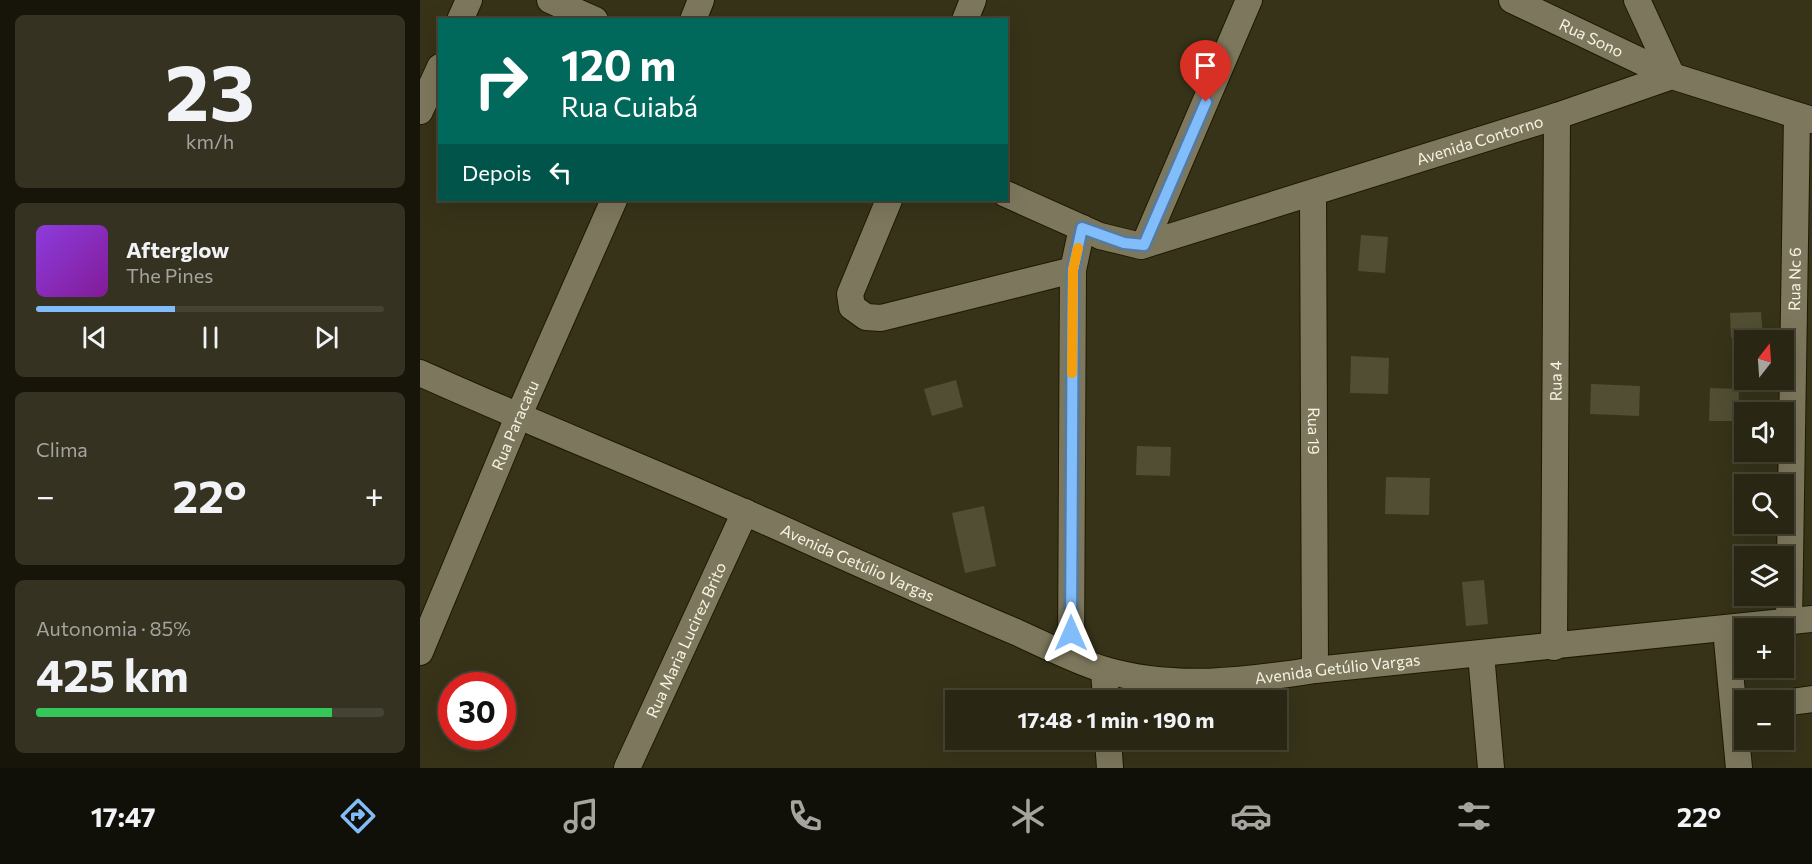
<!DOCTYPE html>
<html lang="pt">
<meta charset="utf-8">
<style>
:root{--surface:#292613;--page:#353221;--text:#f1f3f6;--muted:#a5a5a0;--line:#454333;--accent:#81bdfa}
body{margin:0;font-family:Commissioner,sans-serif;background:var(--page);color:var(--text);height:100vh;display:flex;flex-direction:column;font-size:22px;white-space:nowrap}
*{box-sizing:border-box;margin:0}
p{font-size:20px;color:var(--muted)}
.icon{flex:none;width:33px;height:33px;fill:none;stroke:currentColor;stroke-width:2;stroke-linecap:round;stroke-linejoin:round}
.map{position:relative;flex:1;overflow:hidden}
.side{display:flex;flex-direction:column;gap:15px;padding:15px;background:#17150a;width:420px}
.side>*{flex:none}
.hud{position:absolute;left:18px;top:18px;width:570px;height:183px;border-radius:0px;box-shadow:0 6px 24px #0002,0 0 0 2px var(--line);background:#00695c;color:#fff;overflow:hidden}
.needle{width:39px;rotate:17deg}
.fabs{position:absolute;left:1314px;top:330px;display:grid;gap:12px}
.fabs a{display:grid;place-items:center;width:60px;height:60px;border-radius:0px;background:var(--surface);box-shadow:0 6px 24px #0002,0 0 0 2px var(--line);font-size:30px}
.speed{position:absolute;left:18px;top:672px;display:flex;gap:12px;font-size:30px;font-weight:700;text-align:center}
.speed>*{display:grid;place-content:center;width:78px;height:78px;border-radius:50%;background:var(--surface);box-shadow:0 6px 24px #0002,0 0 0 2px var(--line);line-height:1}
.speed .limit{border:9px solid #d22;background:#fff;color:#111}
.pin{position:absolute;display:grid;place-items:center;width:51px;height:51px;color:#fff;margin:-62px -26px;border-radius:50% 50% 50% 0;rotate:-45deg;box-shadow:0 0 6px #0007}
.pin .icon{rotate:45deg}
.me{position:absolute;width:66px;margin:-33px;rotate:0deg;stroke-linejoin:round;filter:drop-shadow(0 0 4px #0008)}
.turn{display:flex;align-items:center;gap:21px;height:126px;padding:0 24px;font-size:27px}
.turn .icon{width:78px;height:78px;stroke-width:2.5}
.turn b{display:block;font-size:42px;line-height:51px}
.then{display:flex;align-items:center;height:57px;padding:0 24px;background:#0003;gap:12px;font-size:22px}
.big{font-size:45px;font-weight:700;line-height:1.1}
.side .card{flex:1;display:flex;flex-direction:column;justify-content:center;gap:9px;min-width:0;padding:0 21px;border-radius:9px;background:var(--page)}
.side .dial{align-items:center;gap:0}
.dial b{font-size:78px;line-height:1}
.song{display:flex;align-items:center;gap:18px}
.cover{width:72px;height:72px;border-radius:9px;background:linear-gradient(135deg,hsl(270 70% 55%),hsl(290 70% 35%))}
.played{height:6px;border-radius:3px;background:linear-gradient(90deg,var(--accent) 40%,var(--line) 40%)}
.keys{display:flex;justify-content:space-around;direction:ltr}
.heat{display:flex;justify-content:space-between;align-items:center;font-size:33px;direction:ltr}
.charge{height:9px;border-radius:4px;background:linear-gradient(90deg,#34c759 85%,var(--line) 0)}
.trip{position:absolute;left:525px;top:690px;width:342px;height:60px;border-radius:0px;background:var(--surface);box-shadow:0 6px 24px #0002,0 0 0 2px var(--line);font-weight:700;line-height:60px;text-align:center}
.dock{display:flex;height:96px;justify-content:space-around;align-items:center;background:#100f08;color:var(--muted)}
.dock .icon{width:42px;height:42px}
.dock .on{color:var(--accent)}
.dock b{font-size:27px;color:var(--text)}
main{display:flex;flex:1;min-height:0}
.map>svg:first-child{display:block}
.building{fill:#524e34}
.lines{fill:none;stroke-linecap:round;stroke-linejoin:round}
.minor-casing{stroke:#1e1a02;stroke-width:28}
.minor{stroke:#7d785d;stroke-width:26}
.route-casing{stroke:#547ba2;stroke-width:15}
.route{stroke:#81bdfa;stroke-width:10}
.slow{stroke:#f59e0b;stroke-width:10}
.labels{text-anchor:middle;stroke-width:6;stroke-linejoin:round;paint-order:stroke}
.street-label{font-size:16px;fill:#f5f3e3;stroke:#373319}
</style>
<main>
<section class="side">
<div class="card dial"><b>23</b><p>km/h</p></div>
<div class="card">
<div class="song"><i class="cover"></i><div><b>Afterglow</b><p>The Pines</p></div></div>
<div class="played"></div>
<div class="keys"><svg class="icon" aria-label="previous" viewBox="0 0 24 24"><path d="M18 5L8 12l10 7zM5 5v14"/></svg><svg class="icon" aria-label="pause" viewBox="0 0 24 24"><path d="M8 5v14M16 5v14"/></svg><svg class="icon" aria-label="next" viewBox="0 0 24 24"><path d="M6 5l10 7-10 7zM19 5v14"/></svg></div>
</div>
<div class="card"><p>Clima</p>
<div class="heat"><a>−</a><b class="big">22°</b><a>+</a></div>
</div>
<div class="card"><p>Autonomia · 85%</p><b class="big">425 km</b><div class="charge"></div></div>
</section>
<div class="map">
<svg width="1392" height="768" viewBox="0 0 1392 768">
<rect width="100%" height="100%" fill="#373319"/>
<path class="building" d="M 941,235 L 968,237 L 965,273 L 938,271 Z
M 1341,312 L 1343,337 L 1311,338 L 1310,313 Z
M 931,356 L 969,358 L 968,394 L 930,393 Z
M 536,380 L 543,407 L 512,416 L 504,389 Z
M 1171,384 L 1220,386 L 1219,416 L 1170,414 Z
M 1290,388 L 1319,389 L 1318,421 L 1289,421 Z
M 717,446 L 751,447 L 750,476 L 716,475 Z
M 966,477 L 1010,478 L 1009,515 L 965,514 Z
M 564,506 L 576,566 L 545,573 L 532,513 Z
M 1064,580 L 1068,624 L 1046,626 L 1042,582 Z"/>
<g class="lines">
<g class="minor-casing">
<g id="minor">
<path d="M 130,0 L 175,20"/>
<path id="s1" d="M 1092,0 L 1252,76"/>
<path d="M 1217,0 L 1252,76"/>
<path d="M 40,20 L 49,0"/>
<path d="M 273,20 L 281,0"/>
<path d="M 545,20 L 553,0"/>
<path d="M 0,111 L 20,67"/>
<path id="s2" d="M 893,193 L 895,670"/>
<path id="s3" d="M 586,194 L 680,236 L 721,246 L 1137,116 L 1252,76 L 1392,120"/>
<path d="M 469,200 L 430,294 L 432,307 L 446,317 L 461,318 L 653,270"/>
<path d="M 724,245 L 829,0"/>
<path id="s4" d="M 0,373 C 129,431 261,482 389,541 C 458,572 527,603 596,632 C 625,645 655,661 685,670 C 754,690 826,681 895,670 L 1392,619"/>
<path id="s5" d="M 1369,623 L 1377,116"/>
<path d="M 1306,629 L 1319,768"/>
<path id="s6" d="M 1134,647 L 1137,116"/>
<path id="s7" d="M 0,652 L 98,417 L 194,200"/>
<path d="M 1061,654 L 1071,768"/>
<path d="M 651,656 L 653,270 L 662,228"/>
<path d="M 684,670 L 686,700"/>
<path d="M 1364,703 L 1392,699"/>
<path d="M 688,740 L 690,768"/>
<path id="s8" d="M 207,768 L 325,512"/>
</g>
</g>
<use href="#minor" class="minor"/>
</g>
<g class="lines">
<g class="route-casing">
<path id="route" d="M 651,633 L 653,270 L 662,228 L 704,243 L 724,245 L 786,102"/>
</g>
<use href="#route" class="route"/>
<path class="slow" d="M 652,373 L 653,270 L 658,248"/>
</g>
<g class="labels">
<g class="street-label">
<text dy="6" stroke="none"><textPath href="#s1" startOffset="88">Rua Sono</textPath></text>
<text dy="6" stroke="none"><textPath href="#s3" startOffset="500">Avenida Contorno</textPath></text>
<text dy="6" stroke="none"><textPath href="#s5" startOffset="344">Rua Nc 6</textPath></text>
<text dy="6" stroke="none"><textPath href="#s6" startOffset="266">Rua 4</textPath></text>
<text dy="6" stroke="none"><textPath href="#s7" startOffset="246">Rua Paracatu</textPath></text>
<text dy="6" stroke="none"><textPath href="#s2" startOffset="238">Rua 19</textPath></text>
<text dy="6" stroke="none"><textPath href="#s4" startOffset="477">Avenida Getúlio Vargas</textPath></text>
<text dy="6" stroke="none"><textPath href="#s8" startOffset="141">Rua Maria Lucirez Brito</textPath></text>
<text dy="6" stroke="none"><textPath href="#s4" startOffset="981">Avenida Getúlio Vargas</textPath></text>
</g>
</g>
</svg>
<div class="fabs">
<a><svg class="needle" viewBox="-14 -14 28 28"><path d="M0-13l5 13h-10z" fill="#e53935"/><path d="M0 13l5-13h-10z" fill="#a5a5a0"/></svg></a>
<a><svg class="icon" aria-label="sound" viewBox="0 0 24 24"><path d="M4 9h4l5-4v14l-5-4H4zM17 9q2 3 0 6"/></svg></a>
<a><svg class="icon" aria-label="search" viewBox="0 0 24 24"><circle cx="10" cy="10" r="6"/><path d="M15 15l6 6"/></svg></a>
<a><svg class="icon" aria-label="layers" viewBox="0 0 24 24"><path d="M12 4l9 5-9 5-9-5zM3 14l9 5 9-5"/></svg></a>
<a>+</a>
<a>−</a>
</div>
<div class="speed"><div class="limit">30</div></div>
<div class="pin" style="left:786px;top:102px;background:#d93025"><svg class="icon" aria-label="arrive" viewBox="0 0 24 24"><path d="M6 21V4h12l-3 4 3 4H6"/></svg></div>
<svg class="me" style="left:651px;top:633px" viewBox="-20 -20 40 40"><path d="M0-17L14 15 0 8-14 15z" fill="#81bdfa" stroke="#fff" stroke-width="4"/></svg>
<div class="trip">17:48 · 1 min · 190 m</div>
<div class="hud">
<div class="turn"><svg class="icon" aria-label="right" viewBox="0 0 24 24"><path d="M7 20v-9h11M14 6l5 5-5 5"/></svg><div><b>120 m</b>Rua Cuiabá</div></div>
<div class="then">Depois<svg class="icon" aria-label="left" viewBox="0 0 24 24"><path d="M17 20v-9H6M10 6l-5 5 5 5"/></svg></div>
</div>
</div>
</main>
<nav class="dock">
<b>17:47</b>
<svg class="icon on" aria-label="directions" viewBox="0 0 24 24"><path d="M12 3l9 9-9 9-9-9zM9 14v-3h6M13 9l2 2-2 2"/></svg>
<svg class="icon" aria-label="music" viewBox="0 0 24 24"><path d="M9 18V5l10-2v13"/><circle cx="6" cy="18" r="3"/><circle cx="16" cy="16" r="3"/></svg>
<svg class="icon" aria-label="phone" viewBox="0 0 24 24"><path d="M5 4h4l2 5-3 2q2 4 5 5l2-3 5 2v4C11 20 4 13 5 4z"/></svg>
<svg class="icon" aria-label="climate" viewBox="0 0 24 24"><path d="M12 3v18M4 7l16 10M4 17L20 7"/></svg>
<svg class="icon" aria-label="car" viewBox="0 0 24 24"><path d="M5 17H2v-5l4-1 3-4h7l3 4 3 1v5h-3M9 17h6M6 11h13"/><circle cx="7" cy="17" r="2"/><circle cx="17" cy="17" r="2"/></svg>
<svg class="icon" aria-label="filters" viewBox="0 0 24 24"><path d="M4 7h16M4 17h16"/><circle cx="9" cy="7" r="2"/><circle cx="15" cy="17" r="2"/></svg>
<b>22°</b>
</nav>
